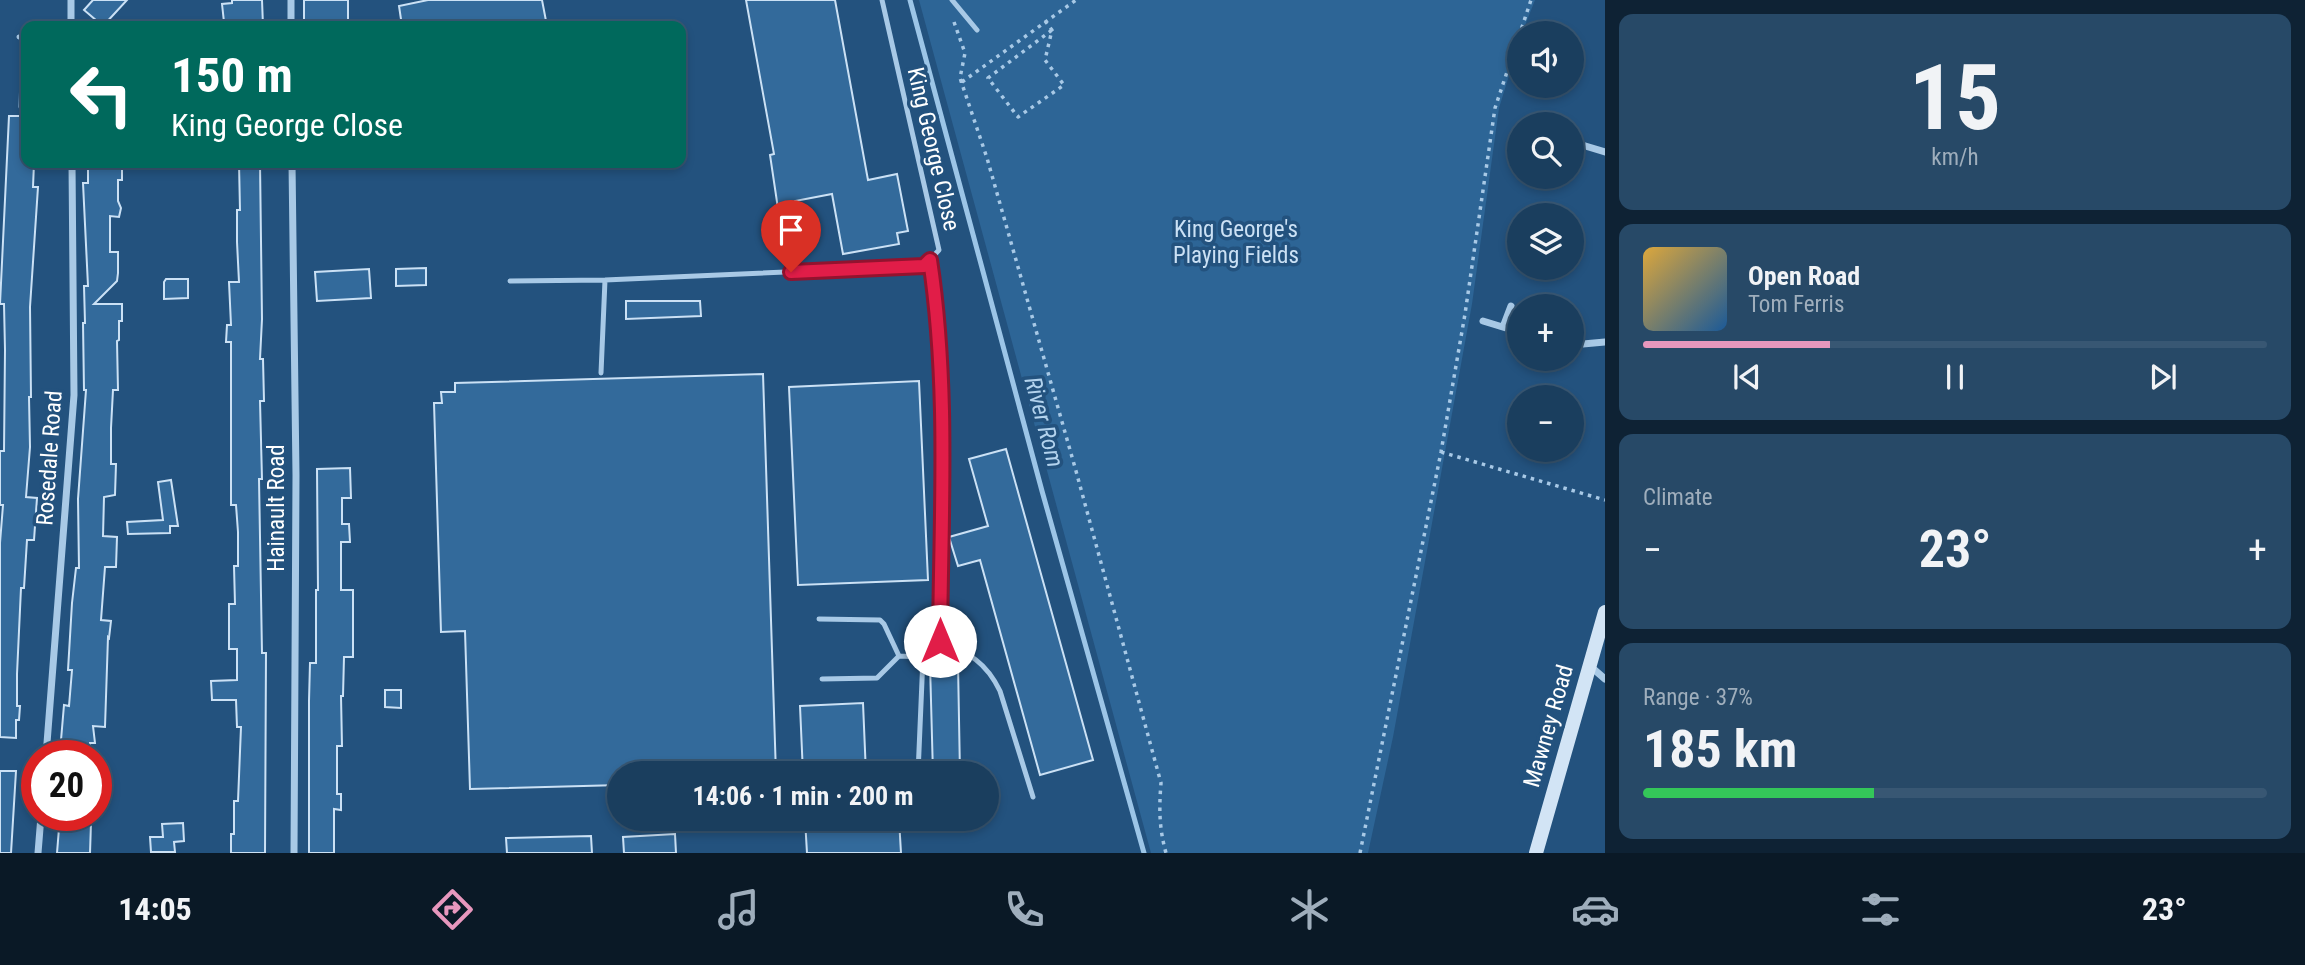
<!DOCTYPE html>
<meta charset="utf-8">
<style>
:root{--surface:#1a3e5e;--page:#274967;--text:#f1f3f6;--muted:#9faebc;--line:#385773;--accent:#e797bd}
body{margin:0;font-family:"Roboto Condensed",sans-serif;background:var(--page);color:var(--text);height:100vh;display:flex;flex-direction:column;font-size:26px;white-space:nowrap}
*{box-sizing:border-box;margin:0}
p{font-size:23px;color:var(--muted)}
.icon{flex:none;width:38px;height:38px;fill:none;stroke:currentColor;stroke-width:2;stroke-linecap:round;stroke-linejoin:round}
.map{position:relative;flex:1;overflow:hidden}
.panel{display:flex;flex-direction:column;gap:14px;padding:14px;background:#0e2234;width:700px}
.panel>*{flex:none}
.hud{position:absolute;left:21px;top:21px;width:665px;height:147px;border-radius:14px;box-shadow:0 4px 10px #0003,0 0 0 2px var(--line);background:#00695c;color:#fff;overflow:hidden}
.tools{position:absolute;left:1507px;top:21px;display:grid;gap:14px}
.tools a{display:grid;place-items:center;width:77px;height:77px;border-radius:50%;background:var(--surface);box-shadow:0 4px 10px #0003,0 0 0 2px var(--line);font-size:35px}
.speed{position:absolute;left:21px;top:740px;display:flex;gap:14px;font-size:35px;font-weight:700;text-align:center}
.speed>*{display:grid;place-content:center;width:91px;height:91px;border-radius:50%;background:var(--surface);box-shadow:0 4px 10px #0003,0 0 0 2px var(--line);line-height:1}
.speed .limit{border:10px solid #d22;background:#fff;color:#111}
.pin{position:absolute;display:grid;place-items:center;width:60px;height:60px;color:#fff;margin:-72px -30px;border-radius:50% 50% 50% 0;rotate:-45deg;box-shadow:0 0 7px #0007}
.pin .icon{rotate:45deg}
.me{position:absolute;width:77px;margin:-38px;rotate:0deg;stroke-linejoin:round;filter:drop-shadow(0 0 5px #0008)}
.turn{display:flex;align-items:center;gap:24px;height:147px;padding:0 35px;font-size:32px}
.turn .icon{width:91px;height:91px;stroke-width:2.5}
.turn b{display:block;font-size:49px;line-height:60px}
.big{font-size:52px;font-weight:700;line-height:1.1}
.panel .widget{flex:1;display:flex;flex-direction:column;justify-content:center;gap:10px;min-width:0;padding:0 24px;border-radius:14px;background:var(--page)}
.panel .dial{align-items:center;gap:0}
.dial b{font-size:91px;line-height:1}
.song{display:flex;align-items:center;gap:21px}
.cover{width:84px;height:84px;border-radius:10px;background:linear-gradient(135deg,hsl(40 70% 55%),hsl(210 70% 35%))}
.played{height:7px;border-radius:4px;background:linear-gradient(90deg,var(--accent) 30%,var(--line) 30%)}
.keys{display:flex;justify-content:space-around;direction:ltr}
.heat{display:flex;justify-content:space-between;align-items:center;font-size:38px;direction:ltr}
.charge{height:10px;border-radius:5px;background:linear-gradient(90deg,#34c759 37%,var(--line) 0)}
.trip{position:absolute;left:607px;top:761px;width:392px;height:70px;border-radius:35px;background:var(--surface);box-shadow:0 4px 10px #0003,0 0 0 2px var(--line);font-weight:700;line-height:70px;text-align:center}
.tabs{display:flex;height:112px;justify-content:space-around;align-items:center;background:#0a1926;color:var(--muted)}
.tabs .icon{width:49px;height:49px}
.tabs .selected{color:var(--accent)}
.tabs b{font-size:32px;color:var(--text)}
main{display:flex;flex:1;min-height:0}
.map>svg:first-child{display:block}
.green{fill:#2d6596}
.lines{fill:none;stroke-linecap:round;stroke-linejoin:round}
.stream{stroke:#9cc5e7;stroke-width:5}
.building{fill:#336a9b;stroke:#cbe1f5;stroke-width:2}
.path{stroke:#a8c9e6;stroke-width:3.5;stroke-dasharray:3.5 5;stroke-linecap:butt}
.lane{stroke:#a8c9e6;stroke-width:5}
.street{stroke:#a8c9e6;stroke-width:7}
.secondary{stroke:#d2e4f5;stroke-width:14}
.route-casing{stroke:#92132f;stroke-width:18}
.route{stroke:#e11d48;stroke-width:12}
.labels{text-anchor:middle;stroke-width:7;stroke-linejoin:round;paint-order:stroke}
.street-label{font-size:23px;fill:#fff;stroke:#23527e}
.park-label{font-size:23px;fill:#cbe1f5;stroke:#23527e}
.water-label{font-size:24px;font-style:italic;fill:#b3d3ee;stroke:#23527e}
</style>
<main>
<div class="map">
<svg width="1605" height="853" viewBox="0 0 1605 853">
<rect width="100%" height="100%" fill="#23527e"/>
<path class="green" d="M 919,0 L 1535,0 L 1522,33 L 1519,33 L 1519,43 L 1499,108 L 1472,304 L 1393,737 L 1368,853 L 1151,853 Z"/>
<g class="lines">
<path class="stream" d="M 910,0 L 1042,491 L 1144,853"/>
</g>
<path class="building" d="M 93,0 L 127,0 L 103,26 L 84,10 Z
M 232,0 L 262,0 L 263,26 L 234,26 L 224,22 L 222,4 L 232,3 Z
M 304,0 L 348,0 L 348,22 L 304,22 Z
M 428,0 L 542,0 L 547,26 L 402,26 L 399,6 Z
M 746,0 L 835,0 L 868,180 L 897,174 L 908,231 L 897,233 L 899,244 L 843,254 L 832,194 L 795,201 L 802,247 L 784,249 L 770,155 L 774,154 Z
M 9,116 L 26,116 L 26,163 L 34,163 L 33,187 L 38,187 L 30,307 L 31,397 L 29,397 L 30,447 L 26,497 L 37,498 L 34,540 L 27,540 L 24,588 L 21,588 L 17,674 L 17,706 L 20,706 L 19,720 L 16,720 L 16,738 L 0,737 L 0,543 L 3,505 L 0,505 L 0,451 L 4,451 L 5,350 L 4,304 L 0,304 Z
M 88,163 L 122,163 L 122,180 L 118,180 L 118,201 L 121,208 L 119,217 L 110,216 L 110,252 L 118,252 L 118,273 L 117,281 L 94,304 L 122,304 L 122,321 L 119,321 L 119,340 L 117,341 L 118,390 L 113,390 L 111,428 L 111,464 L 116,464 L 115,495 L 104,497 L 103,536 L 117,537 L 116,567 L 105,567 L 101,620 L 111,621 L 109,638 L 108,637 L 105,727 L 93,726 L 95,743 L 90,743 L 90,756 L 62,756 L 63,740 L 61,740 L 64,705 L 69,706 L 72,670 L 68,670 L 72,603 L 76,568 L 79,568 L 78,499 L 86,390 L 84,390 L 83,323 L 85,323 L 84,286 L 88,286 L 83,183 L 88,183 Z
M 239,163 L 260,163 L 262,319 L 260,359 L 263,359 L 264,401 L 260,401 L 262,479 L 259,479 L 262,653 L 266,653 L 265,853 L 231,853 L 231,834 L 234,834 L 234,801 L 238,801 L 241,727 L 237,727 L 236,700 L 212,700 L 211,681 L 237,680 L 237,649 L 229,649 L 229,604 L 235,604 L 234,566 L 238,566 L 238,532 L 236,505 L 231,505 L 231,342 L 226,342 L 227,325 L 231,325 L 229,282 L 239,282 L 237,242 L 237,210 L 240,210 Z
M 426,268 L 426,285 L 396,286 L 396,269 Z
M 369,269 L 371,298 L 317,301 L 315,272 Z
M 166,279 L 188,279 L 188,298 L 164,299 L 164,282 Z
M 626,301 L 700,301 L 701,316 L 626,319 Z
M 763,374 L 776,774 L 620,774 L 620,785 L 470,789 L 465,631 L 441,632 L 434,403 L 442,403 L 441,392 L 455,392 L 455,383 Z
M 919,381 L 928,580 L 798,585 L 789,387 Z
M 1006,449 L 1093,760 L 1040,775 L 980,560 L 958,566 L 949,537 L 988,526 L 969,459 Z
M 350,468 L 351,498 L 342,498 L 342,524 L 349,524 L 350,542 L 341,542 L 341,590 L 353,590 L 353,657 L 344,657 L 343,696 L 341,696 L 342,746 L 337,746 L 337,794 L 341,794 L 341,810 L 334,809 L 334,853 L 309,853 L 309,701 L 310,663 L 316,663 L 316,590 L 318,590 L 317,469 Z
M 171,480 L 178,526 L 170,526 L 170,533 L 128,534 L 127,522 L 163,520 L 158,482 Z
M 930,664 L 958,664 L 960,774 L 933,774 Z
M 385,690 L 401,690 L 401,708 L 385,707 Z
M 863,703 L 866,774 L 803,774 L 800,706 Z
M 0,771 L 16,771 L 11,853 L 0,853 Z
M 60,816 L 87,816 L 87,822 L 91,822 L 90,853 L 57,853 Z
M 805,819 L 899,819 L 901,853 L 807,853 Z
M 183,823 L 184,841 L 174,842 L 175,852 L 151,852 L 150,837 L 163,837 L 162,824 Z
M 675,834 L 676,853 L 624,853 L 623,837 Z
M 591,836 L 592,853 L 507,853 L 506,838 Z"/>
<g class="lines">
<path class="path" d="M 1045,21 L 1052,30 L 1045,60 L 1064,85 L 1018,117 L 988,78 L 1052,30
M 954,22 L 965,53 L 960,78 L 987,158 L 1076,471 L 1161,783 C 1159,808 1159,828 1166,853
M 962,82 L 1076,0
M 1441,452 L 1605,500
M 1360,853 L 1441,452 L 1465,314 L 1495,108 L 1531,0"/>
<path class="lane" d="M 952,0 L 977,30
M 19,37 L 26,36
M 21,107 L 22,77 L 26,77
M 510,281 L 605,280 L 924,266 L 939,250 L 882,0
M 601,373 L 605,280
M 819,619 L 880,620 L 884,624 L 899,656
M 940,641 C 969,653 986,662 1000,691 L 1033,797
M 822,679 L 877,678 L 899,656 L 923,657
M 918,774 L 923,657 L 940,641 C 941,515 949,386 930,260"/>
<path class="street" d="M 71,0 L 71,26
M 291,26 L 291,0
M 1572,142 L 1605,152
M 292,163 L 296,475 L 294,853
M 1483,321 L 1519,332
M 1503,327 L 1511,306
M 1572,345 L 1605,342
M 1590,666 L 1605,679
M 46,756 L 74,395 L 72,163
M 38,853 L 41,816"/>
<path class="secondary" d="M 1536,853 L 1605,612"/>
</g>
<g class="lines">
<g class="route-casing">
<path id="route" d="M 791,272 L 924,266 L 930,260 C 949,385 941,515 940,641"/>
</g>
<use href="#route" class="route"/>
</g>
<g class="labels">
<g class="street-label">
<text transform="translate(934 149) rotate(77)" y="8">King George Close</text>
<text transform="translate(49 458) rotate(-86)" y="8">Rosedale Road</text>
<text transform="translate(276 508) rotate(-90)" y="8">Hainault Road</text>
<text transform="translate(1548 726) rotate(-74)" y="8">Mawney Road</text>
</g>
<g class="park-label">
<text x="1236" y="237">King George's<tspan x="1236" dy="26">Playing Fields</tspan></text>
</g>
<g class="water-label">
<text transform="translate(1044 422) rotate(75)" y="8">River Rom</text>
</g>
</g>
</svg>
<div class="tools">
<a><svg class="icon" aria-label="sound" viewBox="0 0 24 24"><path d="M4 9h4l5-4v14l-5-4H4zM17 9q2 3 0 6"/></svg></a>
<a><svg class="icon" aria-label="search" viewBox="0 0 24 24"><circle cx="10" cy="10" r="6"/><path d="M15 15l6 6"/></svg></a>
<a><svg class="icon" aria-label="layers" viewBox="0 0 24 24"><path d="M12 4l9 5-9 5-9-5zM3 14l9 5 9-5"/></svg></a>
<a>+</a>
<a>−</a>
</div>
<div class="speed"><div class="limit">20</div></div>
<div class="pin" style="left:791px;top:272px;background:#d93025"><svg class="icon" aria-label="arrive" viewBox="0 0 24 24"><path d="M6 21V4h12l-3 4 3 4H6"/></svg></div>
<svg class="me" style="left:940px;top:641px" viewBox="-20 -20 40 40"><circle r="19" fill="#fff"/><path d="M0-13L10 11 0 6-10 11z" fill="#e11d48"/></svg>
<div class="trip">14:06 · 1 min · 200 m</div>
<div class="hud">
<div class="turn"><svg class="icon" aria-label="left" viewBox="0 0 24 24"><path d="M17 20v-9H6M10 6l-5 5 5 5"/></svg><div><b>150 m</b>King George Close</div></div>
</div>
</div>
<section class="panel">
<div class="widget dial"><b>15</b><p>km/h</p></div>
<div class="widget">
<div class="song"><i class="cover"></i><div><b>Open Road</b><p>Tom Ferris</p></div></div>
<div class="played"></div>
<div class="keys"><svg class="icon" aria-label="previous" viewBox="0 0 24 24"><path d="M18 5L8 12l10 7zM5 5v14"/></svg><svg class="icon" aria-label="pause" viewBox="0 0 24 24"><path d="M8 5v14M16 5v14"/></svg><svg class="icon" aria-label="next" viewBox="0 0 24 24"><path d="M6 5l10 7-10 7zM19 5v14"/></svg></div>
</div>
<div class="widget"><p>Climate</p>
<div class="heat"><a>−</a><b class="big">23°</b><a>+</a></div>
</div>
<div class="widget"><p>Range · 37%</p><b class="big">185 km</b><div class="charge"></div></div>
</section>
</main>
<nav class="tabs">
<b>14:05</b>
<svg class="icon selected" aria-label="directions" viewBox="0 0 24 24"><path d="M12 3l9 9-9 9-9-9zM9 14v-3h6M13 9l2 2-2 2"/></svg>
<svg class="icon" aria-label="music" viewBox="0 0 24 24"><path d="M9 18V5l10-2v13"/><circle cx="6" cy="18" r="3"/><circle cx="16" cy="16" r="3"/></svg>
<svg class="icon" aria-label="phone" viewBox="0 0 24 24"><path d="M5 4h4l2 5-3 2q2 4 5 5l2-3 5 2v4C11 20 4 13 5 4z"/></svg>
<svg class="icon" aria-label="climate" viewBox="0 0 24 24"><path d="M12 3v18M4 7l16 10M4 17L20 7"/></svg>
<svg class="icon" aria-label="car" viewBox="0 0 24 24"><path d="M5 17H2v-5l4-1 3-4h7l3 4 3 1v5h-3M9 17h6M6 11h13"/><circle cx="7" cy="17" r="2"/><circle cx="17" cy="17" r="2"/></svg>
<svg class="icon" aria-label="filters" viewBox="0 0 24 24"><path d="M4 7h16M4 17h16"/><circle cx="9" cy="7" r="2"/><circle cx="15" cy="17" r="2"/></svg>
<b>23°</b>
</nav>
